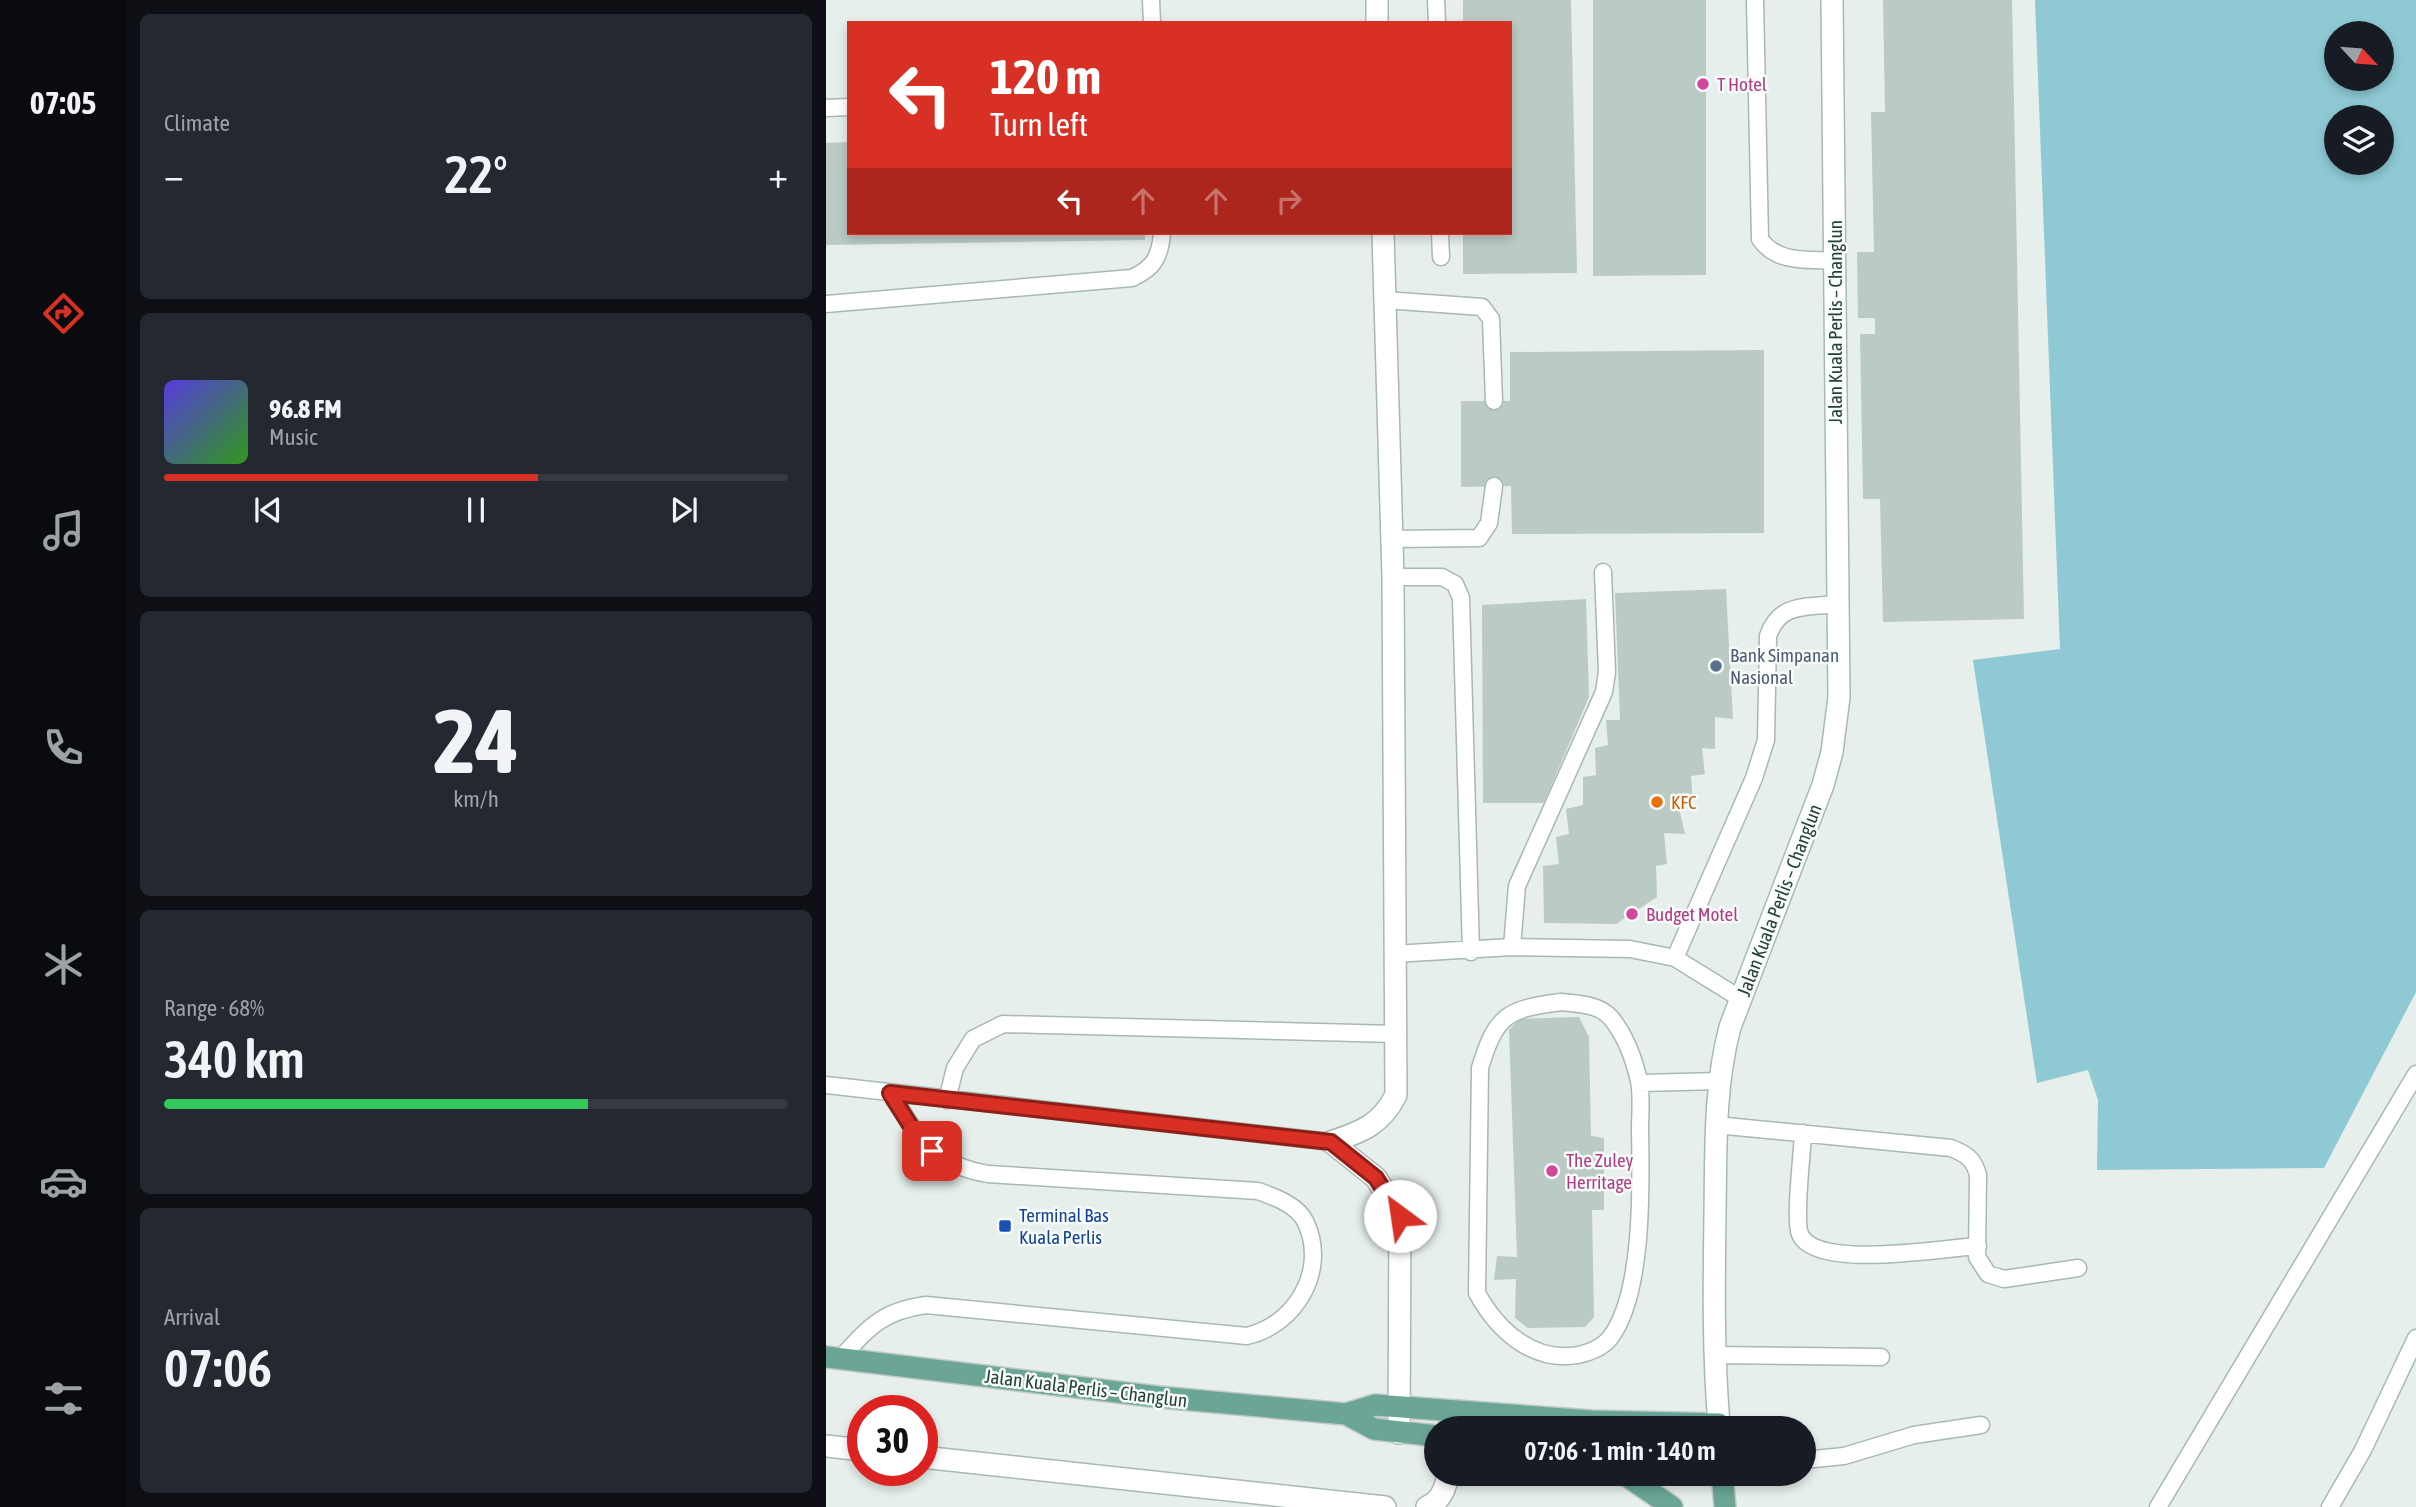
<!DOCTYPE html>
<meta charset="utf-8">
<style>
:root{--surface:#171b24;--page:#242831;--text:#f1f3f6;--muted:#9ea1a6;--line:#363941;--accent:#d93025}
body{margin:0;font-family:"Asap Condensed",sans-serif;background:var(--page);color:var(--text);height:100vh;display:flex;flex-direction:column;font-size:26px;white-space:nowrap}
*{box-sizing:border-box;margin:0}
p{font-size:23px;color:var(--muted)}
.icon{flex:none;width:38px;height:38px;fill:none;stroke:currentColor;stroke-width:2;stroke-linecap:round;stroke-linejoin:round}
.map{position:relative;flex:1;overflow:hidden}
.panel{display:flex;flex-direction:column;gap:14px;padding:14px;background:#0d0f14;width:700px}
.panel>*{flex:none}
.guide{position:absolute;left:21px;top:21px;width:665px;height:214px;border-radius:0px;box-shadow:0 4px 10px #0003;background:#d93025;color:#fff;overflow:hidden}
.needle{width:46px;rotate:116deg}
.controls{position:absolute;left:1498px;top:21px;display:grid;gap:14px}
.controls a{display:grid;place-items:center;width:70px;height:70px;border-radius:50%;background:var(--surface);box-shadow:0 4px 10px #0003;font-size:35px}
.speed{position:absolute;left:21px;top:1395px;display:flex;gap:14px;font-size:35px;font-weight:700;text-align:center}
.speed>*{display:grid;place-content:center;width:91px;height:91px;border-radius:50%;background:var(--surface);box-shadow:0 4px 10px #0003;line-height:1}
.speed .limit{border:10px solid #d22;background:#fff;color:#111}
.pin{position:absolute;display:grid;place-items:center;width:60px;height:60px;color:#fff;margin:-30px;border-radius:14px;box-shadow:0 4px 10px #0006}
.me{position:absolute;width:77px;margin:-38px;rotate:329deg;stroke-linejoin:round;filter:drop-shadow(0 0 5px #0008)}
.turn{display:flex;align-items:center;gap:24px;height:147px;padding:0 28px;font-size:32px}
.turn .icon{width:91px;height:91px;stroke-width:2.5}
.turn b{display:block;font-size:49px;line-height:60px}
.lanes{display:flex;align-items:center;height:66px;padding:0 28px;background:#0003;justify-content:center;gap:35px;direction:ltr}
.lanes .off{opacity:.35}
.big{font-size:52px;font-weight:600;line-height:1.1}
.panel .widget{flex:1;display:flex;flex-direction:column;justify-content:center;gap:10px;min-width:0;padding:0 24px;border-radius:10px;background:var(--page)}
.panel .dial{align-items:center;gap:0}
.dial b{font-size:91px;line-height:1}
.song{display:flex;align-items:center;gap:21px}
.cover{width:84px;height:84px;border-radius:10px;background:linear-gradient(135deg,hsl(250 70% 55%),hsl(110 70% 35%))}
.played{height:7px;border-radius:4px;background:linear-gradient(90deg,var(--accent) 60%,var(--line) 60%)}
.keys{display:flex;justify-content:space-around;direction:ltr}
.heat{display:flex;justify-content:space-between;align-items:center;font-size:38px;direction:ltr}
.charge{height:10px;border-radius:5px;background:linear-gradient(90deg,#34c759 68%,var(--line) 0)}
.trip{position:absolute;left:598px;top:1416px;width:392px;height:70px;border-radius:35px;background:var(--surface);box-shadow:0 4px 10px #0003;font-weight:600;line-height:70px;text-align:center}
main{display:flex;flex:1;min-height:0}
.tab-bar{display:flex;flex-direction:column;width:126px;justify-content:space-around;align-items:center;background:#090b0e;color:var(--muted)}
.tab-bar .icon{width:49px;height:49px}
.tab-bar .on{color:var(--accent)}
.tab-bar b{font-size:32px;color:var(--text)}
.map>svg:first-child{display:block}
.water{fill:#8ec9d4;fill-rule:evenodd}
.building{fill:#bbcac4}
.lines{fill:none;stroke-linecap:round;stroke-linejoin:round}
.lane-casing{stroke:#a8b8b2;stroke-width:19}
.street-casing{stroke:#a8b8b2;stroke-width:24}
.secondary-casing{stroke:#a4bbb3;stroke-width:24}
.primary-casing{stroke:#c2cac8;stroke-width:24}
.lane{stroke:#fff;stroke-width:16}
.street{stroke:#fff;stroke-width:21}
.secondary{stroke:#fff;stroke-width:21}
.primary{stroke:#6aa596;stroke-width:21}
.route-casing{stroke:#8d1f18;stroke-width:18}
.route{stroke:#d93025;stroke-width:12}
.hotel-dot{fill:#d1479c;stroke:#f7fbf9;stroke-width:2.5}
.service-dot{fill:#5c6f8a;stroke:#f7fbf9;stroke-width:2.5}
.food-dot{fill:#e8710a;stroke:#f7fbf9;stroke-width:2.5}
.transit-dot{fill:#1a4fb4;stroke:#f7fbf9;stroke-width:2.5}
.labels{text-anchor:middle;stroke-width:5;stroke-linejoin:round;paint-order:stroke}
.hotel-label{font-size:19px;fill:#b23c85;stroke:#f7fbf9;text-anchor:start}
.street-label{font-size:19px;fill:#24423a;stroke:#f7fbf9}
.service-label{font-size:19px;fill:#4e5e75;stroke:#f7fbf9;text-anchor:start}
.food-label{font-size:19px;fill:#c56008;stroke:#f7fbf9;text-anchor:start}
.transit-label{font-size:19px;fill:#164399;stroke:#f7fbf9;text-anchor:start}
</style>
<main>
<nav class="tab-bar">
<b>07:05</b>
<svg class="icon on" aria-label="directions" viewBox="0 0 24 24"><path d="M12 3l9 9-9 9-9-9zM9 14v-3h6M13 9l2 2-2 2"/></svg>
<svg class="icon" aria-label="music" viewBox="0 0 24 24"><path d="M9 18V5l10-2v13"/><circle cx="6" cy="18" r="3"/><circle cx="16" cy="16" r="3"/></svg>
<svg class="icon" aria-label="phone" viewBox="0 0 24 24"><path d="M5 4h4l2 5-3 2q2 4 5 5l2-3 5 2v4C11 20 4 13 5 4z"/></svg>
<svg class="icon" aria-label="climate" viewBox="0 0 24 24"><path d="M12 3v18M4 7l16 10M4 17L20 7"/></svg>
<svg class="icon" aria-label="car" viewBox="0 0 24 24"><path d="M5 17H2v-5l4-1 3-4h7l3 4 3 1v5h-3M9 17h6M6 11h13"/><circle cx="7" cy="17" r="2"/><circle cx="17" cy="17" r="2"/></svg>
<svg class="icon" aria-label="filters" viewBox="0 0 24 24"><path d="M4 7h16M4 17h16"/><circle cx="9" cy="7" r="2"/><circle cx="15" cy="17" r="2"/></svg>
</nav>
<section class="panel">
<div class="widget"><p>Climate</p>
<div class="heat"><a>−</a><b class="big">22°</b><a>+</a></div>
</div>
<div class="widget">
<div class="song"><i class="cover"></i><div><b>96.8 FM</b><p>Music</p></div></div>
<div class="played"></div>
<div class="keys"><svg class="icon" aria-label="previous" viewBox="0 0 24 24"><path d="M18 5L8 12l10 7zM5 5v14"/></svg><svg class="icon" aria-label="pause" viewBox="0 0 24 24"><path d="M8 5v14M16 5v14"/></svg><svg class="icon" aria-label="next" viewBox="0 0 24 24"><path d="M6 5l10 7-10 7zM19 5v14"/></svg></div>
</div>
<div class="widget dial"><b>24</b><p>km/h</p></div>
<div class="widget"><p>Range · 68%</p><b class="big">340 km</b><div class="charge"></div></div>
<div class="widget"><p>Arrival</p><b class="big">07:06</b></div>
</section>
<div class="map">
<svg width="1590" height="1507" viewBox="0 0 1590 1507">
<rect width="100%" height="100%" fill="#e6efeb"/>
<path class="water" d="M 1209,0 L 1590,0 L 1590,992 L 1498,1168 L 1271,1170 L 1272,1100 L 1262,1070 L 1211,1083 L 1147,660 L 1234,649 ZM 1510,33 L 1556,33 L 1556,79 L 1510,79 ZM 1510,117 L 1556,117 L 1556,163 L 1510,163 Z"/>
<path class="building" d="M 637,0 L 745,0 L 751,273 L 637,274 L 637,233 L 684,233 L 684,23 L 637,23 Z
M 767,0 L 880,0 L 880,275 L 767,276 Z
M 1057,0 L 1186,0 L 1198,619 L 1057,622 L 1054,499 L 1037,499 L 1034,334 L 1049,334 L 1049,318 L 1032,318 L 1031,252 L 1048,252 L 1045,112 L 1059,112 Z
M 23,142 L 23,233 L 319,233 L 319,240 L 0,245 L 0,143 Z
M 938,350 L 938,533 L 686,534 L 685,486 L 635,487 L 635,401 L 684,401 L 684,352 Z
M 900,589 L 907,719 L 889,717 L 889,749 L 876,748 L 879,774 L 865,776 L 867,804 L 852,804 L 859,834 L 838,833 L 841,864 L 830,866 L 831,897 L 790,924 L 718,923 L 717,866 L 733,864 L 730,837 L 743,834 L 740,809 L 757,805 L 757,777 L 770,775 L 769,748 L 782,745 L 780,720 L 794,720 L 789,593 Z
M 760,599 L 763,697 L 718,803 L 657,803 L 656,605 Z
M 753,1017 L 763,1037 L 765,1136 L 778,1138 L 778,1210 L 766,1210 L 768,1317 L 759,1327 L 702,1328 L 689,1318 L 690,1279 L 668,1280 L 671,1256 L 691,1257 L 683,1030 L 694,1019 Z"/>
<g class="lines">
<g class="lane-casing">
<path id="lane" d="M 325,0 L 326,23
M 610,0 L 611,23
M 929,0 L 934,239 C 951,264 982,259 1010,261
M 0,108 L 23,107
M 614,233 L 615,257
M 559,300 L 656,307 L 665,319 L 668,401
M 0,304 L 306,278 C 328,268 334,257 336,233
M 566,539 L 653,538 L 663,523 L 668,486
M 567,577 L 616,577 L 629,584 L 635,598 L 645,952
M 686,947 L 691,886 L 778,692 L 781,672 L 777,572
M 567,954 L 686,947 L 804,949 L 849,958 L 915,999
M 849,958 L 928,778 L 940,740 L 942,636 C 954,602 979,608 1010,604
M 735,1002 C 752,1004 773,1004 785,1018 C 799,1035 808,1059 813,1081 C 816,1096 814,1114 814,1129 C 815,1183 818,1294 784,1338 C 777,1347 763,1353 752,1355 C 707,1363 671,1330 651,1293 L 654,1068 C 670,1015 681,1009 735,1002 Z
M 814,1083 L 894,1081
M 0,1085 L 505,1142
M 121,1100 L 129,1068 L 147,1039 L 177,1024 L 569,1034
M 890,1125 L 1125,1148 C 1140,1154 1148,1159 1152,1175 L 1151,1257 L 1162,1274 L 1178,1279 L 1252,1268
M 977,1133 C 976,1157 969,1210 973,1231 C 982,1272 1118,1248 1152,1246
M 888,1355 L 1055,1357
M 14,1359 C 43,1327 56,1311 100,1305 L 421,1336 C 469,1325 502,1271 480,1223 C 472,1205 449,1197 432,1191 L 162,1174 C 105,1164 94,1139 64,1093
M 978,1460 L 1018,1456 L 1088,1435 L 1155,1425
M 1332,1507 L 1590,1074
M 1504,1507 L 1537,1450 L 1590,1338"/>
</g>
<g class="street-casing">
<path id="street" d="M 551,0 L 551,23
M 505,1142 C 535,1132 555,1125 570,1095 L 567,577 L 557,233
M 505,1142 L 550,1178 L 574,1216 L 573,1433
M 0,1446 L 37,1450
M 96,1457 L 559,1507
M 601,1507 C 615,1501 620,1488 622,1474"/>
</g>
<g class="secondary-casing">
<path id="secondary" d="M 893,1424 C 887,1353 888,1284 889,1214 C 890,1151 888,1087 904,1027 L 997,785 L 1006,752 L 1013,697 L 1006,0"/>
</g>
<g class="primary-casing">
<path id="primary" d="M 0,1357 L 333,1397 L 520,1414 L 548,1429 L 611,1436
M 520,1414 L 549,1405 L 766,1421 L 893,1424 L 893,1428
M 798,1474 L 846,1507
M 896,1474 L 899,1507"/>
</g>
<use href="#lane" class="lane"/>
<use href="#street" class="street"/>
<use href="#secondary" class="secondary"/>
<use href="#primary" class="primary"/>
</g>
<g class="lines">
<g class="route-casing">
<path id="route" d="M 106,1151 L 91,1136 L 64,1093 L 505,1142 L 550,1178 L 574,1216"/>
</g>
<use href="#route" class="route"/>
</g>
<g class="hotel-dot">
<circle cx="877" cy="84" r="7"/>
<circle cx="806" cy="914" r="7"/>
<circle cx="726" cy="1171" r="7"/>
</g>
<circle class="service-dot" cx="890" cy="666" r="7"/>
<circle class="food-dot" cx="831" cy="802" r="7"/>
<rect class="transit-dot" x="172" y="1219" width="14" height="14" rx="3.5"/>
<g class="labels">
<g class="hotel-label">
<text x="891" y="91">T Hotel</text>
<text x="820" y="921">Budget Motel</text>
<text x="740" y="1167">The Zuley<tspan x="740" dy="22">Herritage</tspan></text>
</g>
<g class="street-label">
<text transform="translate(1009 322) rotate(-90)" y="7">Jalan Kuala Perlis – Changlun</text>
<text transform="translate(953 900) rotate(-69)" y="7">Jalan Kuala Perlis – Changlun</text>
<text transform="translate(260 1388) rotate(7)" y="7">Jalan Kuala Perlis – Changlun</text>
</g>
<g class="service-label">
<text x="904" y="662">Bank Simpanan<tspan x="904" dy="22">Nasional</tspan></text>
</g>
<g class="food-label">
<text x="845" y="809">KFC</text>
</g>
<g class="transit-label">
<text x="193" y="1222">Terminal Bas<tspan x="193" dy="22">Kuala Perlis</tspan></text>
</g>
</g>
</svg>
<div class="controls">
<a><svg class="needle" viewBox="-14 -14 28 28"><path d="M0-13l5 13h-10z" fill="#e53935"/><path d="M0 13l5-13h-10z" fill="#9ea1a6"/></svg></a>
<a><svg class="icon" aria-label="layers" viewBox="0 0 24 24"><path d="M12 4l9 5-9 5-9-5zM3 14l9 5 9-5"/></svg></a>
</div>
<div class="speed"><div class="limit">30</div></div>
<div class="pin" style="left:106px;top:1151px;background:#d93025"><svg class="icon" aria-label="arrive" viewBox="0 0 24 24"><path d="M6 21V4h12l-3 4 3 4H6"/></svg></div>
<svg class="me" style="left:574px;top:1216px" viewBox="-20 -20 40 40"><circle r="19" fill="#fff"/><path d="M0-13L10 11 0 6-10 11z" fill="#d93025"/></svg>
<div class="trip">07:06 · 1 min · 140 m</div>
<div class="guide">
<div class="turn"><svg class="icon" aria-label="left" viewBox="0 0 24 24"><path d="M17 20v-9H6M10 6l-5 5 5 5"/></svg><div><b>120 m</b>Turn left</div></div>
<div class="lanes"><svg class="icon" aria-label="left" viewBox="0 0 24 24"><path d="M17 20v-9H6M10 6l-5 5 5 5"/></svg><svg class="icon off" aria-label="ahead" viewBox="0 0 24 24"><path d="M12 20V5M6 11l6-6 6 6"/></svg><svg class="icon off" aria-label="ahead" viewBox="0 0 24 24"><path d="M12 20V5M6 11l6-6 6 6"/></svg><svg class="icon off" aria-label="right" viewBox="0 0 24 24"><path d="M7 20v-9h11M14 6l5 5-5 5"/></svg></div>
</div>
</div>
</main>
